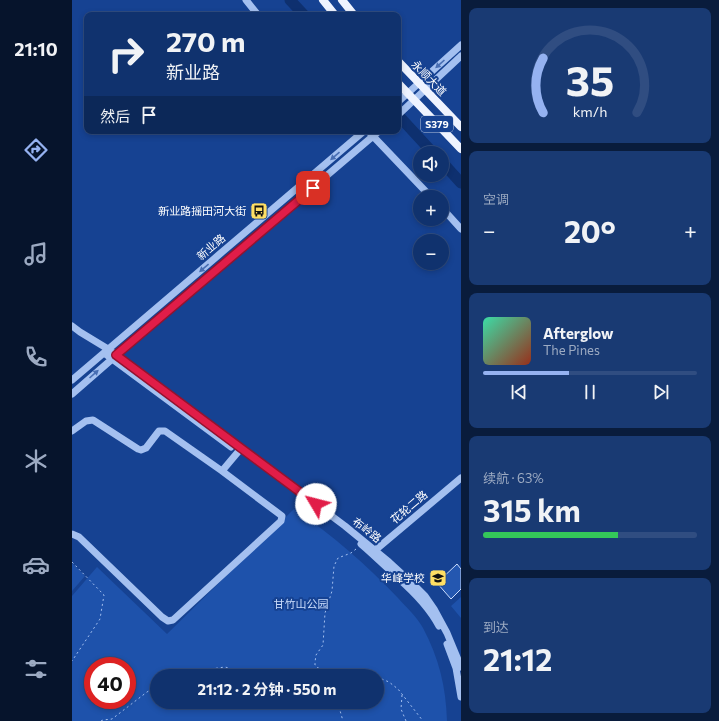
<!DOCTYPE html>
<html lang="zh">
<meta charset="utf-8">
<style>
:root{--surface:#10326e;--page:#193a73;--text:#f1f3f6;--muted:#9caac2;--line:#304d81;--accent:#95b2f1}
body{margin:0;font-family:Commissioner,"Noto Sans SC",sans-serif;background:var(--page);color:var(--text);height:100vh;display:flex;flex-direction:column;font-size:15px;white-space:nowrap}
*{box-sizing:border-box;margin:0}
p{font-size:13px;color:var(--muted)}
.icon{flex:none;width:22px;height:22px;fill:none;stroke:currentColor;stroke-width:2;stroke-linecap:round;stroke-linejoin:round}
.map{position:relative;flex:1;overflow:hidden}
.sheet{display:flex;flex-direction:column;gap:8px;padding:8px;background:#091c3c;width:258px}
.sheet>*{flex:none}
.banner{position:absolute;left:12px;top:12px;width:317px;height:122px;border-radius:8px;box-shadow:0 2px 6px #0003,0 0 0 1px var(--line);background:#10326e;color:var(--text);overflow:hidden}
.tools{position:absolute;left:341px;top:146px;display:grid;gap:8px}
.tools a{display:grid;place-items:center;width:36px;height:36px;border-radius:50%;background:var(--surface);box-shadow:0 2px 6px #0003,0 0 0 1px var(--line);font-size:20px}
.speed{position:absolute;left:12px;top:657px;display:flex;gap:8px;font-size:20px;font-weight:700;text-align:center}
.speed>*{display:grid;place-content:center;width:52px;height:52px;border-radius:50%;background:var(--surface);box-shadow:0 2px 6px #0003,0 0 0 1px var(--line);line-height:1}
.speed .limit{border:6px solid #d22;background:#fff;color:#111}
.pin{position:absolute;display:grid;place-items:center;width:34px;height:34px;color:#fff;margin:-17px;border-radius:8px;box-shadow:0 2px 6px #0006}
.me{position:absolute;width:44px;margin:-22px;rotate:307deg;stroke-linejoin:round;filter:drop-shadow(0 0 3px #0008)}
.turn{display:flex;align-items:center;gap:14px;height:84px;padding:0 16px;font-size:18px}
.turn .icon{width:52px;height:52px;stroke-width:2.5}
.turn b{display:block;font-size:28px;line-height:34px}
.then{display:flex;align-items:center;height:38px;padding:0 16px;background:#0003;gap:8px;font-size:15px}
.big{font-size:30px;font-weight:700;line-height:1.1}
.sheet .card{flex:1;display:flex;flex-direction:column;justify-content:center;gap:6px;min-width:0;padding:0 14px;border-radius:8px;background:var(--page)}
.sheet .dial{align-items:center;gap:0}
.dial svg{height:104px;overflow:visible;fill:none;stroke:var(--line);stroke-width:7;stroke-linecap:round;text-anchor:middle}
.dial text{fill:var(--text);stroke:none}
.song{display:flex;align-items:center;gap:12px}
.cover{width:48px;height:48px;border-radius:6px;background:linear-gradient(135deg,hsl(160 70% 55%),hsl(10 70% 35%))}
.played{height:4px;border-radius:2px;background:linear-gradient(90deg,var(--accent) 40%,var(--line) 40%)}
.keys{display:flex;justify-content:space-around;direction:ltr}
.heat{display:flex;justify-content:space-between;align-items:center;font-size:22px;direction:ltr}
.charge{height:6px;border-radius:3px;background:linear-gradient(90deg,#34c759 63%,var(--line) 0)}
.trip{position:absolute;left:78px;top:669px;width:234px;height:40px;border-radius:20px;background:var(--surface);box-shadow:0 2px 6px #0003,0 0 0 1px var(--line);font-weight:700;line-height:40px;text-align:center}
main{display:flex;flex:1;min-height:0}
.tabs{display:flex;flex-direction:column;width:72px;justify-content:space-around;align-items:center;background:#06142c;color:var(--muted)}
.tabs .icon{width:28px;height:28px}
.tabs .on{color:var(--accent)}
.tabs b{font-size:18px;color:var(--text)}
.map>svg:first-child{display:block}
.green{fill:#1e52ab;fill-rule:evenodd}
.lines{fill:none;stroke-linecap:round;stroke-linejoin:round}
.river{stroke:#0e306f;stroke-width:11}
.building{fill:#2457b0;stroke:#cbddfc}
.path{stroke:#a4c0f0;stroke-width:1;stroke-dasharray:2 3;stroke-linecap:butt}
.minor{stroke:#a4c0f0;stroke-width:7}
.major{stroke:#eef3ff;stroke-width:8}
.oneway{fill:#486eb3}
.route-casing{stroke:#92132f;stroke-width:10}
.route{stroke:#e11d48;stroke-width:7}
.labels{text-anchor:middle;stroke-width:4;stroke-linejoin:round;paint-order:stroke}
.shield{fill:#164292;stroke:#b9c6de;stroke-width:1}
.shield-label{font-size:10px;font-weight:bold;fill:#fff}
.street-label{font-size:11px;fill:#fff;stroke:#164292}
.poi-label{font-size:11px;fill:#fff;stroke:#164292;text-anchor:end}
.park-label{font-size:11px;fill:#cbddfc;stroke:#164292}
</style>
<main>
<nav class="tabs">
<b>21:10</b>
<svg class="icon on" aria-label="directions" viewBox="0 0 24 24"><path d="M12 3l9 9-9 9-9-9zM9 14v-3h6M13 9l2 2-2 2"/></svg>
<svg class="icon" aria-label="music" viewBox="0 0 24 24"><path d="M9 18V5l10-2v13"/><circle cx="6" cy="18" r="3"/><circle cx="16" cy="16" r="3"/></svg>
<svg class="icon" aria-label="phone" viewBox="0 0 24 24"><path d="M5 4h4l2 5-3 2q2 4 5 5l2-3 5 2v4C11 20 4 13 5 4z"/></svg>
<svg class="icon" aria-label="climate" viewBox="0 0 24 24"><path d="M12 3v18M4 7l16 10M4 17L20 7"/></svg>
<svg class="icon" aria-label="car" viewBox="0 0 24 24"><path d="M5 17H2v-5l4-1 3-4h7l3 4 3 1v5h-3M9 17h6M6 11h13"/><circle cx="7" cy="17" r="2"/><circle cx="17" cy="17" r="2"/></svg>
<svg class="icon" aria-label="filters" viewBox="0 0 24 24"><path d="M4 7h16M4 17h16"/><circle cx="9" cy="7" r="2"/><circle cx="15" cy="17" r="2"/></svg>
</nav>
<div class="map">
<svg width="389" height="721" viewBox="0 0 389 721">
<rect width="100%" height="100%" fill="#164292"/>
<path class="green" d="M 222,509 C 260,535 294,564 326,598 C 334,607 345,617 351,628 C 367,658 374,687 375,721 L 0,721 L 0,596 L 25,567 L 95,634 ZM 21,666 L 55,666 L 55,700 L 21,700 ZM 85,676 L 305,676 L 305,702 L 85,702 Z
M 0,563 L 13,576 L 0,591 Z
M 389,597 L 389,618 L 379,606 Z"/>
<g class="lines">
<path class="river" d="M 218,0 L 232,15
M 326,115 L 361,153
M 370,162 L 389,183"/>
</g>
<path class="building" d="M 385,564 L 389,569 L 389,589 L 379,599 L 365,583 Z"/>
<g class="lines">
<path class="path" d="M 284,549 L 279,553 L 266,558 L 262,566 L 260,591 L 253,613 L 251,645 L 244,655 L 243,662 L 243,665 L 246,668 L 271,674 L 282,672 L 288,673 L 292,676
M 0,562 L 32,595 L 28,619 L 0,661
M 105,676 L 110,673 L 153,667 L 160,669 L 170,676
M 305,677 L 317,682 L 326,689 L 351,721
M 330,695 L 329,709 L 334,721
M 216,702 L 235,708 L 248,707 L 253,702
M 269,702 L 267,707 L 271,721
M 29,721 L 31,720 L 40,719 L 75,692 L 85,686"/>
<path class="minor" d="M 174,0 L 186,15
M 326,102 L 389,45
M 326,115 L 389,56
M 298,133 L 359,197
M 370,208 L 389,229
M 0,326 L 8,332 L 36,349 L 273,526 L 317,562 L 341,584 L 353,596 L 362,609 L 375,633 L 389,667
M 32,353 L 159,447
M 0,380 C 97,297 195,214 292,131
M 0,394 L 70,333 L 307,131
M 0,431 L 14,421 L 21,420 L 66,449 L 69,450 L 74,448 L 87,431 L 93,431 L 150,471
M 0,534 L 7,537 L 90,617 L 96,621 L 101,620 L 209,521 L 210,516 L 150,471 L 166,452
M 289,544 C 302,555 314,567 326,578 C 342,592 357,607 367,626
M 301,552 L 389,478
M 375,644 L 384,668 L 389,697"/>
<path class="major" d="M 251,0 L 263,15
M 270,0 L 282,15
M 326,61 L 389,127
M 326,83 L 389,149"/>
</g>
<defs><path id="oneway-solid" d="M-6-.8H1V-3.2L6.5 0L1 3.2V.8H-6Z"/></defs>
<g class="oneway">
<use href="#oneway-solid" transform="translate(368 64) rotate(138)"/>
<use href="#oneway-solid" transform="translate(263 156) rotate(139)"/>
<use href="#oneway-solid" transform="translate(132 268) rotate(140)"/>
<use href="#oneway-solid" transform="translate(22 374) rotate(-42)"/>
</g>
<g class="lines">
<g class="route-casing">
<path id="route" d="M 241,188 L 44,355 L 244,504"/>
</g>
<use href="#route" class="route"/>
</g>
<defs>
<g id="bus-square" transform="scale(0.9)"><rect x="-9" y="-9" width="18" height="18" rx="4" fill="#ffdf64" stroke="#164292"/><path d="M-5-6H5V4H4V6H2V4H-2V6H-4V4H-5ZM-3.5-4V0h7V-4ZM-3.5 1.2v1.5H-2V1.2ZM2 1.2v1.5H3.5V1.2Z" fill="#111"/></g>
<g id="school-square" transform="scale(0.9)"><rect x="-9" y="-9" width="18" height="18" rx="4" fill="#ffdf64" stroke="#164292"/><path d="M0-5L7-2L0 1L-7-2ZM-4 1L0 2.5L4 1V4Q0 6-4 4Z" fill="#111"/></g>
</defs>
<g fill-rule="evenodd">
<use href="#bus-square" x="187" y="211"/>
<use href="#school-square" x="366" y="578"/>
</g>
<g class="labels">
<rect class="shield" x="349" y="116" width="32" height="16" rx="3"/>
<g class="shield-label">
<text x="365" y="128">S379</text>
</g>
<g class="street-label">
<text transform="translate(357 78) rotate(46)" y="4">永顺大道</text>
<text transform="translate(139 247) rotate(-40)" y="4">新业路</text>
<text transform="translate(337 507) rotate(-40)" y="4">花轮二路</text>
<text transform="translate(295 530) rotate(38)" y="4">布岭路</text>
</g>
<g class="poi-label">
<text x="174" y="215">新业路摇田河大街</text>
<text x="353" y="582">华峰学校</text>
</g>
<g class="park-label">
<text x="229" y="608">甘竹山公园</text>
</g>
</g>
</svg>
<div class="tools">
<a><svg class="icon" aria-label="sound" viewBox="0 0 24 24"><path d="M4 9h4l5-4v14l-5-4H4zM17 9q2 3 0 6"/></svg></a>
<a>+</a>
<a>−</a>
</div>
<div class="speed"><div class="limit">40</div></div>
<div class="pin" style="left:241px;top:188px;background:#d93025"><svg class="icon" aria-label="arrive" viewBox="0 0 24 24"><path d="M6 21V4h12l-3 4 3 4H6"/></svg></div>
<svg class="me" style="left:244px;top:504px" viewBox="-20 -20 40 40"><circle r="19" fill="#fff"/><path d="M0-13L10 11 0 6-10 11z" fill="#e11d48"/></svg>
<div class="trip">21:12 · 2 分钟 · 550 m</div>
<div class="banner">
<div class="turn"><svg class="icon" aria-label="right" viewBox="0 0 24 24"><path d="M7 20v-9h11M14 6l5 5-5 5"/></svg><div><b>270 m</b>新业路</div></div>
<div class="then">然后<svg class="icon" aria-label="arrive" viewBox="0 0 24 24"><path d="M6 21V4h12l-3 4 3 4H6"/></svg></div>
</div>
</div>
<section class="sheet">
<div class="card dial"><svg viewBox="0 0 100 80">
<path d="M14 69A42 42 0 1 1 86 69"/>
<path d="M14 69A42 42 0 0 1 14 27" stroke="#95b2f1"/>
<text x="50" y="56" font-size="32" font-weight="700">35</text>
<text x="50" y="72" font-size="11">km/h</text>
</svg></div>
<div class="card"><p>空调</p>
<div class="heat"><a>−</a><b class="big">20°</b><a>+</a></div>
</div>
<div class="card">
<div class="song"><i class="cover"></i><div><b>Afterglow</b><p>The Pines</p></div></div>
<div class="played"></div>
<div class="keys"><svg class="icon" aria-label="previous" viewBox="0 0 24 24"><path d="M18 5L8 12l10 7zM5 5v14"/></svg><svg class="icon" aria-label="pause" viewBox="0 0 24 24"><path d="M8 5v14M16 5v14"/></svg><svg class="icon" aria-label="next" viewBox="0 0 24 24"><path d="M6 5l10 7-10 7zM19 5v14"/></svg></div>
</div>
<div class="card"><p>续航 · 63%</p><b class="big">315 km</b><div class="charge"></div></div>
<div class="card"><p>到达</p><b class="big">21:12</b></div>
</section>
</main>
